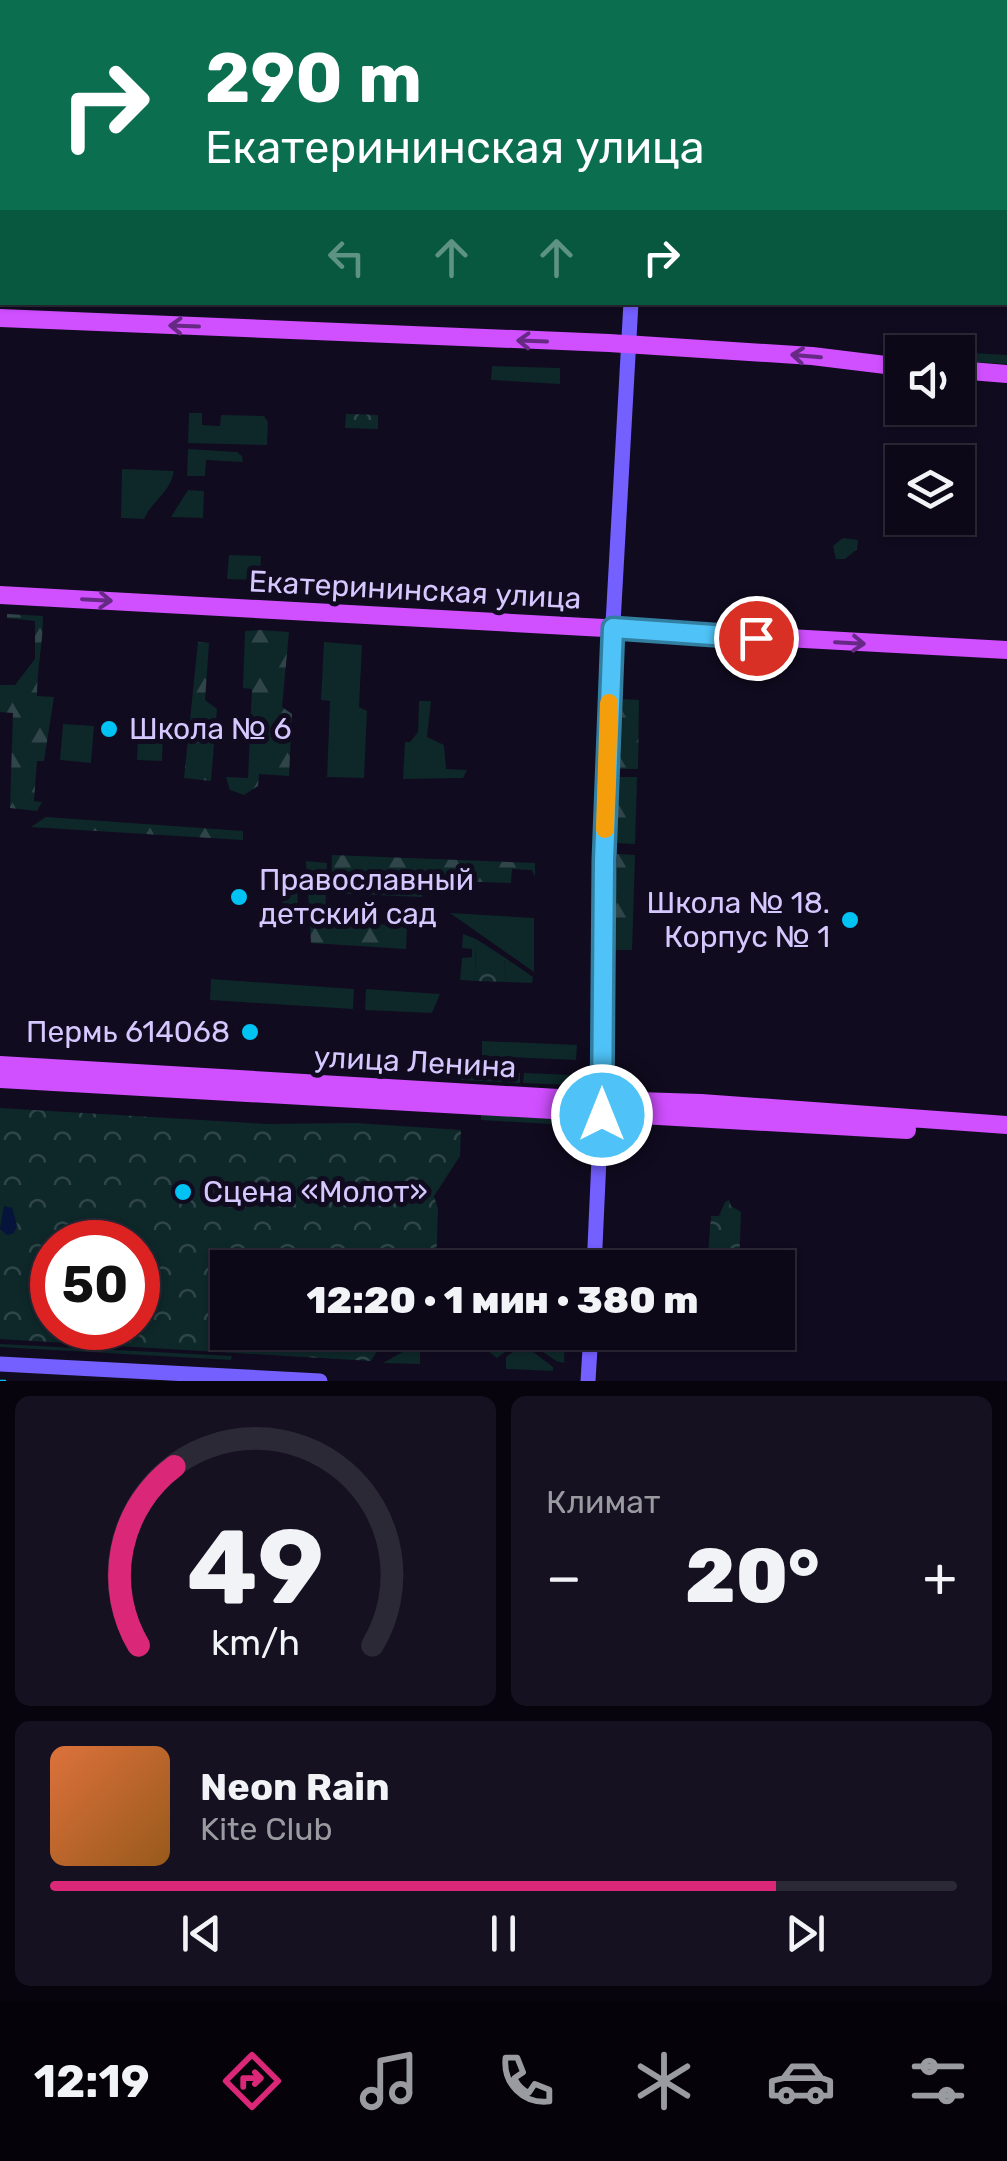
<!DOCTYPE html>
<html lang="ru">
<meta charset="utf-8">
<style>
:root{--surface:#0c0817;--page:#151120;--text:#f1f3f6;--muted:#9a9aa1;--line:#2c2936;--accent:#db2777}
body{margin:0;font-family:Rubik,sans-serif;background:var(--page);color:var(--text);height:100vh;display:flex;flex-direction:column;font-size:38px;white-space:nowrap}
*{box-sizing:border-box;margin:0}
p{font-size:32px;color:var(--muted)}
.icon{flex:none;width:55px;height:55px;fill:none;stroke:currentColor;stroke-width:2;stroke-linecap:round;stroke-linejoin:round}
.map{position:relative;height:1381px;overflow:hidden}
.side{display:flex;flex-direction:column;gap:15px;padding:15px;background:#07040d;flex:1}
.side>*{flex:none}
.hud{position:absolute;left:0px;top:0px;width:1008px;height:305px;box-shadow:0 2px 8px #0004,0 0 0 2px var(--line);background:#0b6e4f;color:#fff;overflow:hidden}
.tools{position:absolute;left:885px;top:335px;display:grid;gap:20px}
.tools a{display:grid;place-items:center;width:90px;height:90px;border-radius:0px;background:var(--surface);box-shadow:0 2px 8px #0004,0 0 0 2px var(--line);font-size:50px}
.speed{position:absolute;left:30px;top:1220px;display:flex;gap:20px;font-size:50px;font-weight:700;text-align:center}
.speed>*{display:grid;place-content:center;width:130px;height:130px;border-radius:50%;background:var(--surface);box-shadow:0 2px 8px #0004,0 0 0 2px var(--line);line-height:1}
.speed .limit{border:15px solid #d22;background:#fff;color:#111}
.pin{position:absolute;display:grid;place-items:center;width:85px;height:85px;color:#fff;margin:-42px;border:5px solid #fff;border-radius:50%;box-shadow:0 2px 10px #0007}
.me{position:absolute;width:110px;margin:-55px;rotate:0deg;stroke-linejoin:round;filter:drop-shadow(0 0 8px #0008)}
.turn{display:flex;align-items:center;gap:35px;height:210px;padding:0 40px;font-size:45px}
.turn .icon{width:130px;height:130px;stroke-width:2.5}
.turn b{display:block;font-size:70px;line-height:85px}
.lanes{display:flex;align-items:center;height:95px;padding:0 40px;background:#0003;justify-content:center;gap:50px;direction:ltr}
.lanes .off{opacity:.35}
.big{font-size:75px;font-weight:800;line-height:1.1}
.side .widget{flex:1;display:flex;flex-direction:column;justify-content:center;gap:15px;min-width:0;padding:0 35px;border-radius:15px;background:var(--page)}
.side .dial{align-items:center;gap:0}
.dial svg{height:260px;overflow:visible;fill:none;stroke:var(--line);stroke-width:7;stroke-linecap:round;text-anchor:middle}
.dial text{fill:var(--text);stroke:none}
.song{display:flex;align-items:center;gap:30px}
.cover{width:120px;height:120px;border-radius:15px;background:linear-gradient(135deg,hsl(20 70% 55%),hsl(30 70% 35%))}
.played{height:10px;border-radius:5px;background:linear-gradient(90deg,var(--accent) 80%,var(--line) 80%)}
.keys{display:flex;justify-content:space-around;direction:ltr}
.heat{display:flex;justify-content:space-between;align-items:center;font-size:55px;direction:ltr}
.side .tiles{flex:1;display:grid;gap:15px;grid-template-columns:1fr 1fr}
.widget:last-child{grid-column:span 2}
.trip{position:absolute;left:210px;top:1250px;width:585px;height:100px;border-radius:0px;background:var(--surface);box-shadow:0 2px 8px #0004,0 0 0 2px var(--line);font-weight:800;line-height:100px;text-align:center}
.menu{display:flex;height:160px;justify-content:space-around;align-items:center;background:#050309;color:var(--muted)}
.menu .icon{width:70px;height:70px}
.menu .active{color:var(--accent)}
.menu b{font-size:45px;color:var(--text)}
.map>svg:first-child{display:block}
.grass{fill:#0e2729}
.forest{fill:url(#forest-firs)}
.park{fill:url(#park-crowns);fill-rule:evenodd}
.water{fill:#06143c}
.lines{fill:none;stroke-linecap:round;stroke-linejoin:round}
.river{stroke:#06143c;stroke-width:20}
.secondary{stroke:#745fff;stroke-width:15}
.primary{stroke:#d04fff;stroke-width:18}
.tram{stroke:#00c2f3;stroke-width:2.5}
.oneway{stroke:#662a84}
.route-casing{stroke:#337fa1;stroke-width:25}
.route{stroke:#4fc3f7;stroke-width:18}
.slow{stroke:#f59e0b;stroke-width:18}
.poi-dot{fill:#00c2f3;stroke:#100b1f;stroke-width:4}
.labels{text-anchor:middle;stroke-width:10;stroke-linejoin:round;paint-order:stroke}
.street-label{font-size:30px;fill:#d4c8ff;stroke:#100b1f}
.poi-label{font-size:30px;fill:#d4c8ff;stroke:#100b1f;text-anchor:start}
</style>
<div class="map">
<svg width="1007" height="1381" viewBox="0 0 1007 1381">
<defs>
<pattern id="forest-firs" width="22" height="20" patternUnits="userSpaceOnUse" patternTransform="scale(2.5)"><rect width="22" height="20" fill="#0e2729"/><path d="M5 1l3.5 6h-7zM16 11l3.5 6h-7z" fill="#304549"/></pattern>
<pattern id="park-crowns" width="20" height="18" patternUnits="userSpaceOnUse" patternTransform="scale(2.5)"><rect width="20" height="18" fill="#0e2729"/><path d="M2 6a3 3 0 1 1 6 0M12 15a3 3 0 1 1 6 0" fill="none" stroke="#304549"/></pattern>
</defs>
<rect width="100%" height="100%" fill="#100b1f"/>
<path class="grass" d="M 939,351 L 1007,355 L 1007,364 L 958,361 L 958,352 Z
M 492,366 L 560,368 L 560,384 L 491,380 Z
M 189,413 L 202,413 L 202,425 L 220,426 L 221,415 L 264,416 L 268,422 L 267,445 L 188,443 Z
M 188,449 L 237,452 L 242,456 L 243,462 L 206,460 L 205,476 L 187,476 Z
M 122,469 L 174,471 C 170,493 152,501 144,519 L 121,518 Z
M 188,490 L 204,491 L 203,518 L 171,517 Z
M 229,555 L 261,556 L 260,580 L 227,579 Z
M 324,642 L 362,645 L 359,707 L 367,711 L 364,778 L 327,777 L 330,701 L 321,700 Z
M 419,701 L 431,701 L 427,737 L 444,745 L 446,769 L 467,770 L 463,778 L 403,779 L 405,742 L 410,742 L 418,732 Z
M 63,724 L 94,726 L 91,763 L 60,760 Z
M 138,736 L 163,737 L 162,761 L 137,760 Z
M 297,881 L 298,911 L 283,913 L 282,885 Z
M 450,913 L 534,918 L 534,972 Z
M 463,934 L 476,939 L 475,981 L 460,980 L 462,958 L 472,957 L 472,949 L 462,948 Z
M 504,957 L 533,977 L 532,983 L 506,982 Z
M 211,979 L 354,989 L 353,1009 L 210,1000 Z
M 366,989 L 440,994 L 432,1013 L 365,1010 Z
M 482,1041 L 577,1045 L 576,1060 L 482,1056 Z
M 462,1070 L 520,1073 L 520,1083 L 461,1080 Z
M 524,1073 L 571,1075 L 571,1085 L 523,1083 Z
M 481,1114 L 566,1119 L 566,1125 L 481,1120 Z
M 483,1333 L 508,1333 L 519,1342 L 497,1358 L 470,1337 Z
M 538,1333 L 565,1333 L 564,1363 L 556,1361 L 528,1341 Z
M 420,1342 L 420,1364 L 383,1363 Z
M 0,1344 L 232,1356 L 231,1360 L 0,1347 Z
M 523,1344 L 553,1367 L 553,1371 L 506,1369 L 506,1357 Z"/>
<path class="forest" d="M 7,614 L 43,616 C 43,644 37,668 37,696 L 54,697 L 44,761 L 37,761 L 34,801 L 42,802 L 37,811 L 10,808 L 13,713 L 0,712 L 0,685 L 15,685 L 35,659 L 35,621 L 7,618 Z
M 261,630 L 289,632 L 282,707 L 292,714 L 289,776 L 259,774 L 258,786 L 244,795 L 230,790 L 226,777 L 248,778 L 252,689 L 243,688 L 245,631 Z
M 198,642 L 209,643 L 205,700 L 217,709 L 211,781 L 184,778 Z
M 621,699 L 639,700 L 638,769 L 620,769 Z
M 619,777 L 637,777 L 635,844 L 616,843 Z
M 46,817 L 243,831 L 243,840 L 31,827 Z
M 617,854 L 635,855 L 632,950 L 614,950 Z
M 332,855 L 535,863 L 535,877 L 532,870 L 512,869 L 511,883 L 424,880 L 422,897 L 331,893 Z
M 306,861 L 327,863 L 325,921 L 407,926 L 406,949 L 311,943 Z"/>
<path class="park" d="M 346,414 L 378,415 L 378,429 L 345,428 Z
M 843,538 L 858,540 L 857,549 L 845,559 L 836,559 L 833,546 Z
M 476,939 L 504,957 L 506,982 L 475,981 Z
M 0,1108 L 267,1124 L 355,1123 L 461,1130 L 460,1156 L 434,1196 L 438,1209 L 436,1267 L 228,1268 L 228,1332 L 411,1333 L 377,1351 L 371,1361 L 0,1339 ZM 52,1242 L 138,1242 L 138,1328 L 52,1328 Z
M 729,1200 L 731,1206 L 741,1212 L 739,1267 L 707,1267 L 711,1216 L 719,1216 L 725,1202 Z"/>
<path class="water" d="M 4,1206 L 12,1208 L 17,1225 L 14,1233 L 7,1235 L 0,1229 Z"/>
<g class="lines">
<path class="river" d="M 738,0 L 741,2
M 1005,133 L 1007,135"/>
<path class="secondary" d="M 94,2 L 94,0
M 637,2 L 637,0
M 666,2 L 667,0
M 0,17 L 2,17
M 0,34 L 2,35
M 594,1268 L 601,1115 L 609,695 L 631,302
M 0,1364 L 320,1381
M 588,1381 L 591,1332"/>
<path class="primary" d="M 0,318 L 609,343 L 812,356 L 902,367
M 958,370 L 1007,374
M 0,595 L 1007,650
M 0,1065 L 575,1099 L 701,1103 L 1007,1125
M 0,1079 L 907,1130"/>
<path class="tram" d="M 655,2 L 655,0
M 0,25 L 2,25
M 0,1381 L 5,1381"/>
</g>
<defs><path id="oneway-shaft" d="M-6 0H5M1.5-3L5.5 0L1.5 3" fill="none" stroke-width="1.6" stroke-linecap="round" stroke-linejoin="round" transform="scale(2.5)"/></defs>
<g class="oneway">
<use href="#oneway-shaft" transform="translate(184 326) rotate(-178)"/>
<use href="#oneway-shaft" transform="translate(532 341) rotate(-178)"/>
<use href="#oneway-shaft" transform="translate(806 356) rotate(-175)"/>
<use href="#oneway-shaft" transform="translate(97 600) rotate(3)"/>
<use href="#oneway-shaft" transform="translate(850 643) rotate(3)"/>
</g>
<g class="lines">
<g class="route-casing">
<path id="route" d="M 602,1115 L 604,860 L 613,628 L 756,638"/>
</g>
<use href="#route" class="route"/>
<path class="slow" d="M 605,829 L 609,703"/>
</g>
<g class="poi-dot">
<circle cx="109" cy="729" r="10"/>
<circle cx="239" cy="897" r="10"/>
<circle cx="850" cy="920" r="10"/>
<circle cx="250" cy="1032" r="10"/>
<circle cx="183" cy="1192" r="10"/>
</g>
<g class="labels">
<g class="street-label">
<text transform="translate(415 590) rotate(3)" y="10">Екатерининская улица</text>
<text transform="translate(415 1062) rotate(3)" y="10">улица Ленина</text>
</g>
<g class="poi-label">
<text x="129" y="739">Школа № 6</text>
<text x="259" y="890">Православный<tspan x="259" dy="34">детский сад</tspan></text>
<text x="830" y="913" text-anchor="end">Школа № 18.<tspan x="830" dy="34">Корпус № 1</tspan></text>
<text x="230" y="1042" text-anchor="end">Пермь 614068</text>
<text x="203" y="1202">Сцена «Молот»</text>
</g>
</g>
</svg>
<div class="tools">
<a><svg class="icon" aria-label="sound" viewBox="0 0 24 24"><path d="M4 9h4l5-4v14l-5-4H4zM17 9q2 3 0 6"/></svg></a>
<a><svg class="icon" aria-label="layers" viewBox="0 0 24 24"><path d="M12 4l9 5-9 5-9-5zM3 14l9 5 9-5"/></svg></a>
</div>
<div class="speed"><div class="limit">50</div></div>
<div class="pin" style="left:756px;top:638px;background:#d93025"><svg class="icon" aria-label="arrive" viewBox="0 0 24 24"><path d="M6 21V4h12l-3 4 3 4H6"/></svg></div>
<svg class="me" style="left:602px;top:1115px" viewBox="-20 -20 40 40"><circle r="17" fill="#4fc3f7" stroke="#fff" stroke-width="3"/><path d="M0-11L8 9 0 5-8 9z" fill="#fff"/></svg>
<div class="trip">12:20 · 1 мин · 380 m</div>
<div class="hud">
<div class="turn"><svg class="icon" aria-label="right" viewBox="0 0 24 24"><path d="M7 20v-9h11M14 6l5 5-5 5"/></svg><div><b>290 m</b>Екатерининская улица</div></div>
<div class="lanes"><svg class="icon off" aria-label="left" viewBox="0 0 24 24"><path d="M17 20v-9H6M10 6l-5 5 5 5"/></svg><svg class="icon off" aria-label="ahead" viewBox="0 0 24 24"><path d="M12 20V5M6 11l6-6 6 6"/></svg><svg class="icon off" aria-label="ahead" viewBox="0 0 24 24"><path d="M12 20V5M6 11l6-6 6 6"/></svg><svg class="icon" aria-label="right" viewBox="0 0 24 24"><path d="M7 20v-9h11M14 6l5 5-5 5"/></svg></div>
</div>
</div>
<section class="side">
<div class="tiles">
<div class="widget dial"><svg viewBox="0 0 100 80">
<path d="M14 69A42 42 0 1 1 86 69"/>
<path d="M14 69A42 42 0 0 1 25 14" stroke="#db2777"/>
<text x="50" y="56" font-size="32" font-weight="700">49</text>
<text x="50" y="72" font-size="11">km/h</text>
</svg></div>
<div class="widget"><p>Климат</p>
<div class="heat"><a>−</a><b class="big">20°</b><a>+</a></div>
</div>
<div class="widget">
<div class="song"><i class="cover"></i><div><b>Neon Rain</b><p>Kite Club</p></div></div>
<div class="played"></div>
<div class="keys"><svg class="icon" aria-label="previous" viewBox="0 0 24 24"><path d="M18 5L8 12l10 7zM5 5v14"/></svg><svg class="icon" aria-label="pause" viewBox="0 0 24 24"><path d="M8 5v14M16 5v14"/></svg><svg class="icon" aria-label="next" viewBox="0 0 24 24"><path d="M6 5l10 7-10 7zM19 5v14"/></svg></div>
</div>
</div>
</section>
<nav class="menu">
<b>12:19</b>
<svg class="icon active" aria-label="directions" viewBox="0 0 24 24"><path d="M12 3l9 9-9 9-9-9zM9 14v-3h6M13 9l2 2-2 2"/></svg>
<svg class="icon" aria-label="music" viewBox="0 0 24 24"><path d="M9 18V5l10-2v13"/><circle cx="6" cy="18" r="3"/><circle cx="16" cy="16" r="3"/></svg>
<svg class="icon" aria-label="phone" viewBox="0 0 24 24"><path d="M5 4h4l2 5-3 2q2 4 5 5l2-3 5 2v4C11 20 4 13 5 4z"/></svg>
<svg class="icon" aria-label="climate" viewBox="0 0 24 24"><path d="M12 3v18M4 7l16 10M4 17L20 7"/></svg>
<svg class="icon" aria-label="car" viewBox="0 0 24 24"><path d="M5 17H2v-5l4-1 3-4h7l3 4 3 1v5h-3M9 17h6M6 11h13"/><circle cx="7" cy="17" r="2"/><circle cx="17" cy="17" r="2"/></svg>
<svg class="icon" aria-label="filters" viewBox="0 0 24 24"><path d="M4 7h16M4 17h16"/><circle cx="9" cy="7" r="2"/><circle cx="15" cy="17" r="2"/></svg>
</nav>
